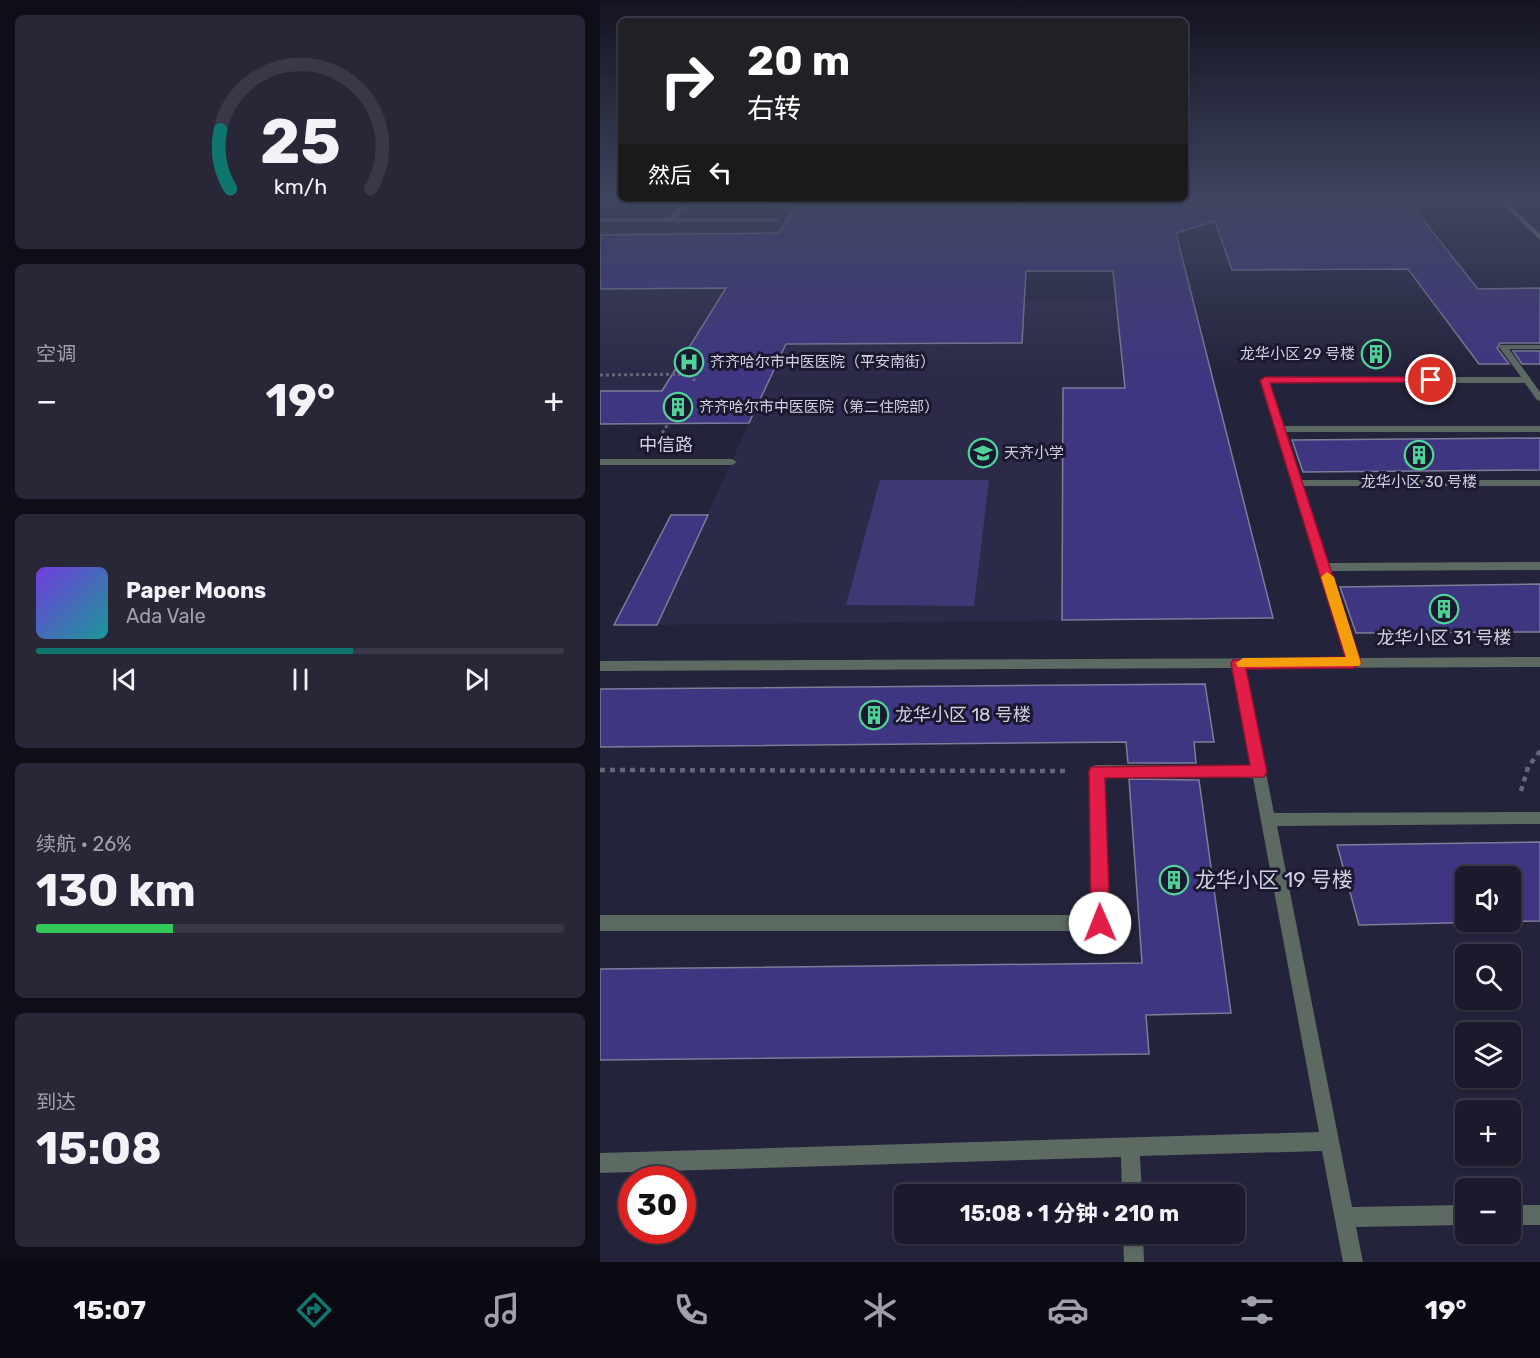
<!DOCTYPE html>
<html lang="zh">
<meta charset="utf-8">
<style>
:root{--surface:#1a1a2c;--page:#272738;--text:#f1f3f6;--muted:#9fa1a9;--line:#383848;--accent:#0f766e}
body{margin:0;font-family:Rubik,"Noto Sans SC",sans-serif;background:var(--page);color:var(--text);height:100vh;display:flex;flex-direction:column;font-size:22px;white-space:nowrap}
*{box-sizing:border-box;margin:0}
p{font-size:20px;color:var(--muted)}
.icon{flex:none;width:33px;height:33px;fill:none;stroke:currentColor;stroke-width:2;stroke-linecap:round;stroke-linejoin:round}
.map{position:relative;flex:1;overflow:hidden}
.details{display:flex;flex-direction:column;gap:15px;padding:15px;background:#0e0e18;width:600px}
.details>*{flex:none}
.guide{position:absolute;left:18px;top:18px;width:570px;height:183px;border-radius:9px;box-shadow:0 2px 4px #0004,0 0 0 2px var(--line);background:#202124;color:#fff;overflow:hidden}
.controls{position:absolute;left:855px;top:866px;display:grid;gap:12px}
.controls a{display:grid;place-items:center;width:66px;height:66px;border-radius:9px;background:var(--surface);box-shadow:0 2px 4px #0004,0 0 0 2px var(--line);font-size:30px}
.speed{position:absolute;left:18px;top:1166px;display:flex;gap:12px;font-size:30px;font-weight:700;text-align:center}
.speed>*{display:grid;place-content:center;width:78px;height:78px;border-radius:50%;background:var(--surface);box-shadow:0 2px 4px #0004,0 0 0 2px var(--line);line-height:1}
.speed .limit{border:9px solid #d22;background:#fff;color:#111}
.pin{position:absolute;display:grid;place-items:center;width:51px;height:51px;color:#fff;margin:-26px;border:3px solid #fff;border-radius:50%;box-shadow:0 2px 6px #0007}
.me{position:absolute;width:66px;margin:-33px;rotate:359deg;stroke-linejoin:round;filter:drop-shadow(0 0 4px #0008)}
.turn{display:flex;align-items:center;gap:21px;height:126px;padding:0 30px;font-size:27px}
.turn .icon{width:78px;height:78px;stroke-width:2.5}
.turn b{display:block;font-size:42px;line-height:51px}
.then{display:flex;align-items:center;height:57px;padding:0 30px;background:#0003;gap:12px;font-size:22px}
.big{font-size:45px;font-weight:700;line-height:1.1}
.details .card{flex:1;display:flex;flex-direction:column;justify-content:center;gap:9px;min-width:0;padding:0 21px;border-radius:9px;background:var(--page)}
.details .dial{align-items:center;gap:0}
.dial svg{height:156px;overflow:visible;fill:none;stroke:var(--line);stroke-width:7;stroke-linecap:round;text-anchor:middle}
.dial text{fill:var(--text);stroke:none}
.song{display:flex;align-items:center;gap:18px}
.cover{width:72px;height:72px;border-radius:9px;background:linear-gradient(135deg,hsl(260 70% 55%),hsl(180 70% 35%))}
.played{height:6px;border-radius:3px;background:linear-gradient(90deg,var(--accent) 60%,var(--line) 60%)}
.keys{display:flex;justify-content:space-around;direction:ltr}
.heat{display:flex;justify-content:space-between;align-items:center;font-size:33px;direction:ltr}
.charge{height:9px;border-radius:4px;background:linear-gradient(90deg,#34c759 26%,var(--line) 0)}
.trip{position:absolute;left:294px;top:1184px;width:351px;height:60px;border-radius:9px;background:var(--surface);box-shadow:0 2px 4px #0004,0 0 0 2px var(--line);font-weight:700;line-height:60px;text-align:center}
.tabs{display:flex;height:96px;justify-content:space-around;align-items:center;background:#0a0a12;color:var(--muted)}
.tabs .icon{width:42px;height:42px}
.tabs .on{color:var(--accent)}
.tabs b{font-size:27px;color:var(--text)}
main{display:flex;flex:1;min-height:0}
.map>svg:first-child{display:block}
.built{fill:#2b2a48}
.green{fill:#3d3974}
.building{fill:#3f3682;stroke:#7d7d9a;stroke-width:1.5;fill-rule:evenodd}
.lines{fill:none;stroke-linecap:round;stroke-linejoin:round}
.path-far1{stroke:#66667b;stroke-width:3;stroke-dasharray:3 3;stroke-linecap:butt}
.path{stroke:#66667b;stroke-width:4.5;stroke-dasharray:5 5;stroke-linecap:butt}
.minor{fill:#5d6a62;fill-rule:evenodd}
.secondary{fill:#7b9084;fill-rule:evenodd}
.route{fill:#e11d48;stroke:#92132f;stroke-width:1.5}
.slow{fill:#f59e0b}
.labels{text-anchor:middle;stroke-width:6;stroke-linejoin:round;paint-order:stroke}
.far-poi-label{font-size:15px;fill:#d1d1e1;stroke:#1a1930;text-anchor:start}
.street-label{font-size:18px;fill:#d1d1e1;stroke:#1a1930}
.poi-label{font-size:18px;fill:#d1d1e1;stroke:#1a1930}
.near-poi-label{font-size:21px;fill:#d1d1e1;stroke:#1a1930;text-anchor:start}
</style>
<main>
<section class="details">
<div class="card dial"><svg viewBox="0 0 100 80">
<path d="M14 69A42 42 0 1 1 86 69"/>
<path d="M14 69A42 42 0 0 1 9 39" stroke="#0f766e"/>
<text x="50" y="56" font-size="32" font-weight="700">25</text>
<text x="50" y="72" font-size="11">km/h</text>
</svg></div>
<div class="card"><p>空调</p>
<div class="heat"><a>−</a><b class="big">19°</b><a>+</a></div>
</div>
<div class="card">
<div class="song"><i class="cover"></i><div><b>Paper Moons</b><p>Ada Vale</p></div></div>
<div class="played"></div>
<div class="keys"><svg class="icon" aria-label="previous" viewBox="0 0 24 24"><path d="M18 5L8 12l10 7zM5 5v14"/></svg><svg class="icon" aria-label="pause" viewBox="0 0 24 24"><path d="M8 5v14M16 5v14"/></svg><svg class="icon" aria-label="next" viewBox="0 0 24 24"><path d="M6 5l10 7-10 7zM19 5v14"/></svg></div>
</div>
<div class="card"><p>续航 · 26%</p><b class="big">130 km</b><div class="charge"></div></div>
<div class="card"><p>到达</p><b class="big">15:08</b></div>
</section>
<div class="map">
<svg width="940" height="1262" viewBox="0 0 940 1262">
<rect width="100%" height="100%" fill="#23233b"/>
<path class="built" d="M 180,231 L 155,301 L 591,299 L 673,618 L 57,625 L 149,423 L 0,424 L 0,232 Z"/>
<path class="green" d="M 0,201 L 173,201 L 169,207 L 0,207 Z
M 280,480 L 389,480 L 374,606 L 246,605 Z"/>
<path class="building" d="M 199,201 L 808,201 L 878,289 L 940,288 L 940,343 L 900,343 L 897,348 L 909,364 L 879,364 L 808,269 L 632,270 L 615,221 L 576,233 L 673,618 L 462,620 L 463,388 L 525,388 L 513,271 L 426,271 L 422,343 L 186,344 L 149,423 L 0,424 L 0,391 L 62,391 L 126,288 L 0,289 L 0,235 L 179,233 Z
M 913,351 L 940,351 L 940,364 L 922,364 Z
M 940,438 L 940,470 L 703,472 L 692,440 Z
M 71,515 L 108,515 L 57,625 L 14,625 Z
M 940,584 L 940,632 L 756,633 L 740,587 Z
M 605,684 L 614,742 L 594,742 L 596,763 L 528,763 L 526,742 L 0,747 L 0,689 Z
M 529,779 L 599,780 L 631,1013 L 546,1015 L 549,1054 L 0,1060 L 0,969 L 542,963 Z
M 940,842 L 940,921 L 759,925 L 737,845 ZM 866,876 L 910,876 L 910,921 L 866,921 Z"/>
<g class="lines">
<path class="path-far1" d="M 0,375 L 97,374 L 92,384
M 59,438 L 68,424"/>
<path class="path" d="M 0,770 L 467,771
M 921,791 L 928,767 L 940,751"/>
<path class="minor" d="M 82,205 L 85,207 L 76,218 L 176,218 L 179,220 L 176,222 L 0,222 L 0,218 L 69,218 Z
M 900,345 L 940,345 L 940,349 L 909,349 L 940,392 L 940,401 L 937,400 L 925,383 L 670,383 L 684,426 L 940,426 L 940,432 L 686,432 L 702,480 L 940,480 L 940,486 L 704,486 L 728,563 L 940,562 L 940,570 L 731,571 L 759,658 L 940,657 L 940,667 L 645,668 L 674,813 L 940,812 L 940,824 L 677,826 L 752,1207 L 866,1205 L 866,1225 L 756,1227 L 763,1262 L 743,1262 L 722,1151 L 540,1156 L 542,1194 L 522,1194 L 521,1157 L 0,1173 L 0,1153 L 719,1132 L 653,778 L 503,777 L 508,923 L 506,929 L 500,931 L 0,931 L 0,915 L 492,915 L 489,771 L 491,767 L 496,765 L 651,766 L 633,668 L 0,671 L 0,661 L 746,658 L 661,380 L 665,377 L 921,377 L 899,347 Z
M 0,459 L 132,459 L 137,462 L 132,465 L 0,465 Z
M 910,1205 L 940,1205 L 940,1225 L 910,1225 Z
M 523,1233 L 543,1233 L 544,1262 L 524,1262 Z"/>
<path class="secondary" d="M 900,201 L 906,201 L 940,234 L 940,240 Z
M 936,201 L 940,201 L 940,204 Z"/>
</g>
<linearGradient id="sky" x2="0" y2="1"><stop stop-color="#131320"/><stop offset="0.53" stop-color="#3f4560"/><stop offset="1" stop-color="#3f4560" stop-opacity="0"/></linearGradient>
<rect width="940" height="377" fill="url(#sky)"/>
<path class="route" d="M 831,377 L 835,378 L 835,382 L 670,383 L 761,663 L 754,668 L 646,669 L 667,772 L 664,777 L 505,778 L 510,923 L 507,929 L 500,932 L 494,929 L 491,923 L 489,771 L 491,767 L 650,765 L 631,663 L 633,660 L 745,657 L 660,380 L 665,377 Z"/>
<path class="slow" d="M 727,572 L 734,577 L 761,663 L 759,666 L 638,667 L 636,663 L 643,658 L 746,657 L 721,577 Z"/>
<defs>
<g id="building-ring" transform="scale(1.5)"><circle r="9.5" fill="#1a1930" stroke="#50d398" stroke-width="1.5"/><path d="M-4-6H4V6H1V3H-1V6H-4ZM-2.5-4.3h1.7v1.8h-1.7ZM.8-4.3h1.7v1.8H.8ZM-2.5-1h1.7V.8h-1.7ZM.8-1h1.7V.8H.8Z" fill="#50d398"/></g>
<g id="hospital-ring" transform="scale(1.5)"><circle r="9.5" fill="#1a1930" stroke="#50d398" stroke-width="1.5"/><path d="M-5-5h3v3.5h4V-5h3V5h-3V1.5h-4V5h-3Z" fill="#50d398"/></g>
<g id="school-ring" transform="scale(1.5)"><circle r="9.5" fill="#1a1930" stroke="#50d398" stroke-width="1.5"/><path d="M0-5L7-2L0 1L-7-2ZM-4 1L0 2.5L4 1V4Q0 6-4 4Z" fill="#50d398"/></g>
</defs>
<g fill-rule="evenodd">
<use href="#building-ring" x="776" y="354"/>
<use href="#hospital-ring" x="89" y="362"/>
<use href="#building-ring" x="78" y="407"/>
<use href="#school-ring" x="383" y="453"/>
<use href="#building-ring" x="819" y="455"/>
<use href="#building-ring" x="844" y="609"/>
<use href="#building-ring" x="274" y="715"/>
<use href="#building-ring" x="574" y="880"/>
</g>
<g class="labels">
<g class="far-poi-label">
<text x="755" y="359" text-anchor="end">龙华小区 29 号楼</text>
<text x="110" y="367">齐齐哈尔市中医医院（平安南街）</text>
<text x="99" y="412">齐齐哈尔市中医医院（第二住院部）</text>
<text x="404" y="458">天齐小学</text>
<text x="819" y="487" text-anchor="middle">龙华小区 30 号楼</text>
</g>
<g class="street-label">
<text x="66" y="451">中信路</text>
</g>
<g class="poi-label">
<text x="844" y="644">龙华小区 31 号楼</text>
<text x="295" y="721" text-anchor="start">龙华小区 18 号楼</text>
</g>
<g class="near-poi-label">
<text x="595" y="887">龙华小区 19 号楼</text>
</g>
</g>
</svg>
<div class="controls">
<a><svg class="icon" aria-label="sound" viewBox="0 0 24 24"><path d="M4 9h4l5-4v14l-5-4H4zM17 9q2 3 0 6"/></svg></a>
<a><svg class="icon" aria-label="search" viewBox="0 0 24 24"><circle cx="10" cy="10" r="6"/><path d="M15 15l6 6"/></svg></a>
<a><svg class="icon" aria-label="layers" viewBox="0 0 24 24"><path d="M12 4l9 5-9 5-9-5zM3 14l9 5 9-5"/></svg></a>
<a>+</a>
<a>−</a>
</div>
<div class="speed"><div class="limit">30</div></div>
<div class="pin" style="left:831px;top:380px;background:#d93025"><svg class="icon" aria-label="arrive" viewBox="0 0 24 24"><path d="M6 21V4h12l-3 4 3 4H6"/></svg></div>
<svg class="me" style="left:500px;top:923px" viewBox="-20 -20 40 40"><circle r="19" fill="#fff"/><path d="M0-13L10 11 0 6-10 11z" fill="#e11d48"/></svg>
<div class="trip">15:08 · 1 分钟 · 210 m</div>
<div class="guide">
<div class="turn"><svg class="icon" aria-label="right" viewBox="0 0 24 24"><path d="M7 20v-9h11M14 6l5 5-5 5"/></svg><div><b>20 m</b>右转</div></div>
<div class="then">然后<svg class="icon" aria-label="left" viewBox="0 0 24 24"><path d="M17 20v-9H6M10 6l-5 5 5 5"/></svg></div>
</div>
</div>
</main>
<nav class="tabs">
<b>15:07</b>
<svg class="icon on" aria-label="directions" viewBox="0 0 24 24"><path d="M12 3l9 9-9 9-9-9zM9 14v-3h6M13 9l2 2-2 2"/></svg>
<svg class="icon" aria-label="music" viewBox="0 0 24 24"><path d="M9 18V5l10-2v13"/><circle cx="6" cy="18" r="3"/><circle cx="16" cy="16" r="3"/></svg>
<svg class="icon" aria-label="phone" viewBox="0 0 24 24"><path d="M5 4h4l2 5-3 2q2 4 5 5l2-3 5 2v4C11 20 4 13 5 4z"/></svg>
<svg class="icon" aria-label="climate" viewBox="0 0 24 24"><path d="M12 3v18M4 7l16 10M4 17L20 7"/></svg>
<svg class="icon" aria-label="car" viewBox="0 0 24 24"><path d="M5 17H2v-5l4-1 3-4h7l3 4 3 1v5h-3M9 17h6M6 11h13"/><circle cx="7" cy="17" r="2"/><circle cx="17" cy="17" r="2"/></svg>
<svg class="icon" aria-label="filters" viewBox="0 0 24 24"><path d="M4 7h16M4 17h16"/><circle cx="9" cy="7" r="2"/><circle cx="15" cy="17" r="2"/></svg>
<b>19°</b>
</nav>
